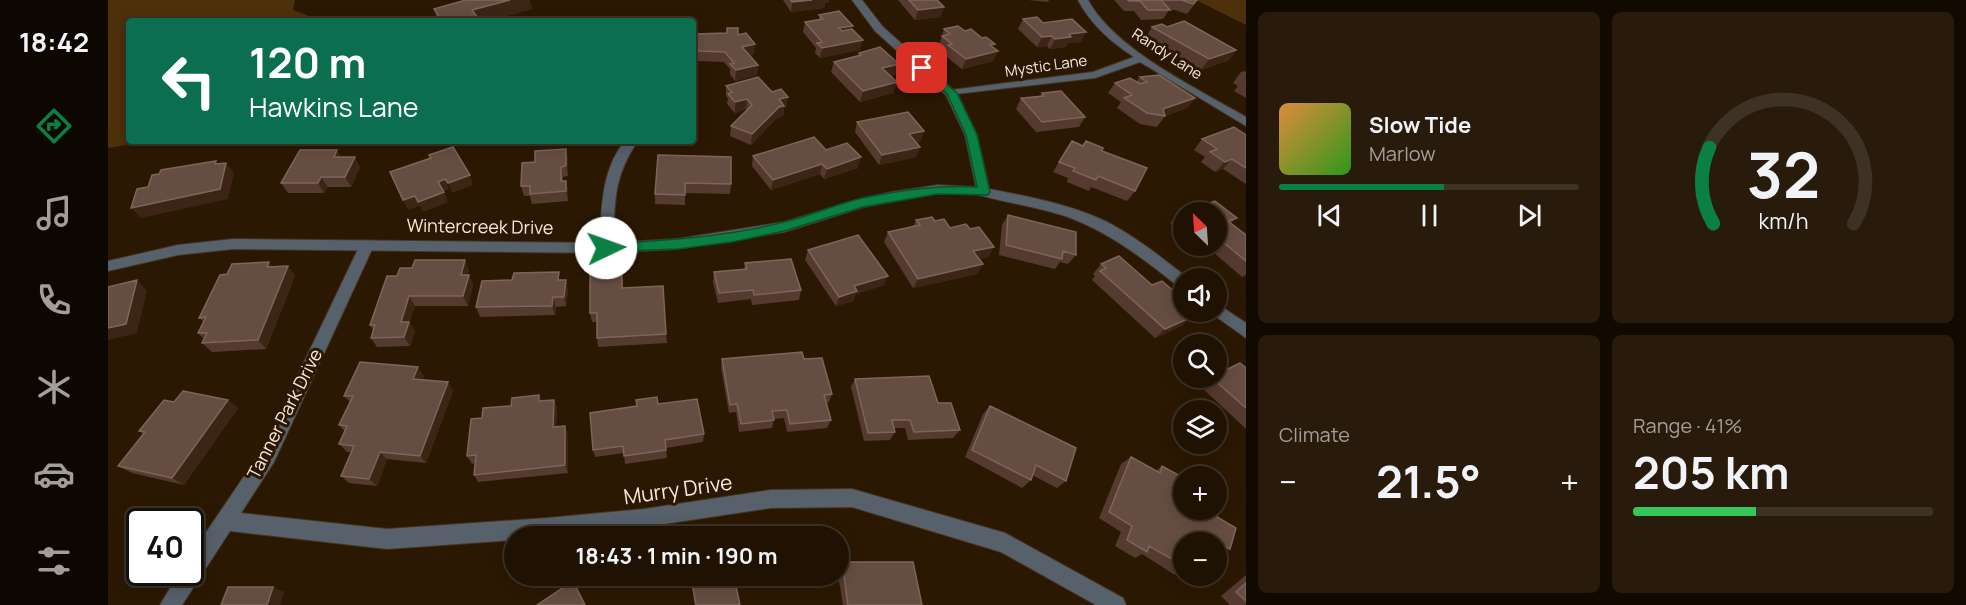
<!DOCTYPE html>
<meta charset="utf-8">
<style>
:root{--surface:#201202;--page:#281b0c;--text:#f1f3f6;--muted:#a29e99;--line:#3d3224;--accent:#0b8043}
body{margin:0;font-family:Manrope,sans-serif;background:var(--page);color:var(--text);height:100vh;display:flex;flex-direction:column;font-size:22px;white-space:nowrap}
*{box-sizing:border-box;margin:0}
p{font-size:20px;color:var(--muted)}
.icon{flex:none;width:33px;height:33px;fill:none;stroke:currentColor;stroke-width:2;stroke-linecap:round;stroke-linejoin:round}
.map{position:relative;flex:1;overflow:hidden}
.side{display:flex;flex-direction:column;gap:12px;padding:12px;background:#120a01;width:720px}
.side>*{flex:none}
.banner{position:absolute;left:18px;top:18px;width:570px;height:126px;border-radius:6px;box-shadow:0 3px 15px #0003,0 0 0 2px var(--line);background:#0b6e4f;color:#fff;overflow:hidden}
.needle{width:39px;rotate:335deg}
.tools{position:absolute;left:1065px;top:202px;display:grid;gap:12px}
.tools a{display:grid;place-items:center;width:54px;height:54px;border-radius:50%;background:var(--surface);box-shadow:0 3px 15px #0003,0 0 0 2px var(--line);font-size:30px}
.speed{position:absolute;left:18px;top:508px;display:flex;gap:12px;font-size:30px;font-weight:700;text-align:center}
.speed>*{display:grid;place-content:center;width:78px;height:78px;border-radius:50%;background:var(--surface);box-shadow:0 3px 15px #0003,0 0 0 2px var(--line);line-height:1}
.speed .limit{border:3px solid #111;border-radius:9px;background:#fff;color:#111}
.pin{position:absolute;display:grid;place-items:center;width:51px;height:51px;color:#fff;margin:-26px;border-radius:12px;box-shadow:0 3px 9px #0006}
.me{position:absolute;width:66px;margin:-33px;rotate:87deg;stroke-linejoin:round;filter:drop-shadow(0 0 4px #0008)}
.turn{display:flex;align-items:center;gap:21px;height:126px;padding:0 24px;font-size:27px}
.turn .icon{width:78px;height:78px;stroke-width:2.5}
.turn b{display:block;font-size:42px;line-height:51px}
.big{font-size:45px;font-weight:700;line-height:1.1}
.side .card{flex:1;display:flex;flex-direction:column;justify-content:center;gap:9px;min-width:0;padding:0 21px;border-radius:9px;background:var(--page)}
.side .dial{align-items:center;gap:0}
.dial svg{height:156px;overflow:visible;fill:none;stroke:var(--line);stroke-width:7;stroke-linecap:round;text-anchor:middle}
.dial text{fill:var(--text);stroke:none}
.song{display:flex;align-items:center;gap:18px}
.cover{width:72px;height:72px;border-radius:9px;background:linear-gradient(135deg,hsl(30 70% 55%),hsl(110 70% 35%))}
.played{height:6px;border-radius:3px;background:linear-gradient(90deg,var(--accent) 55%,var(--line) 55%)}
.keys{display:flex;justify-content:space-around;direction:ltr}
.heat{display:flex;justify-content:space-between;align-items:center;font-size:33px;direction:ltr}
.charge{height:9px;border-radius:4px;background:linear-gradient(90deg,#34c759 41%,var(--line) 0)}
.side .tiles{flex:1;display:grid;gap:12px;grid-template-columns:repeat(2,1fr)}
.trip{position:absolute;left:396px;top:526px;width:345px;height:60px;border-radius:30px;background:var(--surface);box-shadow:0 3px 15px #0003,0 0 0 2px var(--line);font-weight:700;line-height:60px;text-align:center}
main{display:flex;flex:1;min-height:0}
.tabs{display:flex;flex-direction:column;width:108px;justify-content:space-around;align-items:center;background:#0d0701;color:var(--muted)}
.tabs .icon{width:42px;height:42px}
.tabs .current{color:var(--accent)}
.tabs b{font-size:27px;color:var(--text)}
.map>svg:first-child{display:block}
.green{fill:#4e300b}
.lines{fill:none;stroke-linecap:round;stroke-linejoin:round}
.minor-casing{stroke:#473521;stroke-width:2}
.tertiary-casing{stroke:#473521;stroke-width:2}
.minor{fill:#57616b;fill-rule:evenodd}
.tertiary{fill:#57616b;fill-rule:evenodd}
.wall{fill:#553a30}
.shaded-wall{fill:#3d2516}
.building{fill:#664d42;stroke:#7d655a;stroke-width:1.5}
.route{fill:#0b8043;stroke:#07532c;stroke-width:1.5}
.labels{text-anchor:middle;stroke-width:6;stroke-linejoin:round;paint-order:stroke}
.far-street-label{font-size:15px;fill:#f6e9db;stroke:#2b1803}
.street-label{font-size:18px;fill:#f6e9db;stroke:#2b1803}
.near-street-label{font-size:21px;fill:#f6e9db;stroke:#2b1803}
</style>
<main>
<nav class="tabs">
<b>18:42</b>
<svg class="icon current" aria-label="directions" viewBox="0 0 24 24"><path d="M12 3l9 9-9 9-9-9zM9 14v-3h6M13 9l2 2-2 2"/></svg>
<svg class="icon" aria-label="music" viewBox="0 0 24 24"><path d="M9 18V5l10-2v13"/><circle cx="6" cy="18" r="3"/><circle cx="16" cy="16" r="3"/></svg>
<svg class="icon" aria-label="phone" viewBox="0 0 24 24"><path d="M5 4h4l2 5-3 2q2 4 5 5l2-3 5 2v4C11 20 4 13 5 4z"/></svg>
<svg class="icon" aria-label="climate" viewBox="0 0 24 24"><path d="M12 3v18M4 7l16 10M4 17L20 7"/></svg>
<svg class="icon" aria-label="car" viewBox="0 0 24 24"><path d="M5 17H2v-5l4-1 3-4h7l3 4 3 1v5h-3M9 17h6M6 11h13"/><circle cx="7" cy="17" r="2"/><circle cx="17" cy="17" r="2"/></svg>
<svg class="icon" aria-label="filters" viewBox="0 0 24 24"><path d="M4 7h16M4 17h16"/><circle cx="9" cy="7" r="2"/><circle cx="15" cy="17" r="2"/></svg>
</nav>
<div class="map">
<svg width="1138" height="605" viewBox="0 0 1138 605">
<rect width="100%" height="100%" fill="#2b1803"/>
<path class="green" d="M 0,0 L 187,0 L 185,10 L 214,21 L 21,21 L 21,141 L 43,141 L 0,148 Z
M 1088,0 L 1138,0 L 1138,25 Z"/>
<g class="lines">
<g class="minor-casing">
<path id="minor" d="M 970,0 L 980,0 C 1006,49 1090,89 1138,117 L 1138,126 L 1032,62 L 987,78 L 839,95 L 839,91 L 843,90 L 985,72 L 1026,57 C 1003,42 983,25 970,0 Z
M 517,141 L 530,141 C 504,178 507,205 505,248 L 498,253 L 491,248 C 494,211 492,171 517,141 Z
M 876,188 C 917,196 959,203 997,221 C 1027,236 1054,258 1081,279 L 1076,279 L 1076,289 L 1071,287 C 1036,259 1000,231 957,216 C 929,207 900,203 871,195 L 870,192 Z
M 259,240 L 266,245 L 166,462 L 133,513 L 279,529 L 439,518 L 536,509 L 663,490 L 744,489 L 897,533 L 1015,598 L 1018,605 L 988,605 L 893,552 L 744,507 L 663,508 L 536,527 L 444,537 L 406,537 L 406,540 L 279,549 L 122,531 L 74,605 L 52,605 L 71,573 L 82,573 L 82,556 L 154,450 L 252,245 Z
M 1108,303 L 1138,323 L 1138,338 L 1103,313 L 1108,312 Z"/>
</g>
<g class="tertiary-casing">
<path id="tertiary" d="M 744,0 L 754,0 L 775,27 L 849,93 L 869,135 L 882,192 L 881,195 L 830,193 L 756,207 L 676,232 L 569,249 L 498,253 L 125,249 L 70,255 L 0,271 L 0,261 L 70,245 L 125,239 L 498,243 L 569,239 L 676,222 L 755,198 L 784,192 L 830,185 L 868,187 L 857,135 L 838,95 L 767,31 Z"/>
</g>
<use href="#minor" class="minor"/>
<use href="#tertiary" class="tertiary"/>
</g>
<path class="wall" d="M 675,0 L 721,0 L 720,3 L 717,3 L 716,8 L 683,12 Z
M 790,0 L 829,0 L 836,7 L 832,17 L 807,20 Z
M 920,0 L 941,0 L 940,2 Z
M 1006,0 L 1090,0 L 1079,14 L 1067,10 L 1061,10 L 1055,19 L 1033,20 L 1026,11 L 1016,11 Z
M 326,9 L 424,9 L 380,21 L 330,21 Z
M 711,15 L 744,29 L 752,50 L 712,58 L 707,53 L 708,48 L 695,32 L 697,22 L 711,19 Z
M 915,19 L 935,23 L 973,42 L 960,43 L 958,47 L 942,49 L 939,46 L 929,47 L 910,29 Z
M 1044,27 L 1059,27 L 1128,50 L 1121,60 L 1093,70 L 1038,37 Z
M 836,29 L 885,48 L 890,51 L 885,61 L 854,69 L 836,55 L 837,52 L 831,46 Z
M 630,35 L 646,54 L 641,55 L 650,65 L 649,75 L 627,81 L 622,74 L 622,69 L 616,62 L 589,61 L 590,57 L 585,57 L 585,42 Z
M 751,53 L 788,74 L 782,76 L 789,82 L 785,93 L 752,102 L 723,72 L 726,62 L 750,56 Z
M 1138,71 L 1138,98 L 1126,91 L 1130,86 L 1125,83 L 1133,72 Z
M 1032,77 L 1087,98 L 1079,108 L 1057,116 L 1049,127 L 1032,124 L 1009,108 L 1013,102 L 1000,93 L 1007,83 L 1028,82 Z
M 618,86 L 664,92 L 680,97 L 678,107 L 676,108 L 675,116 L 669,118 L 643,145 L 622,136 L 623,126 L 639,110 L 638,109 L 627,113 L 619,104 L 620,98 L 618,96 Z
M 934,93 L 977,117 L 971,127 L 928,132 L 908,109 L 913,98 L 932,96 Z
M 749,122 L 816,131 L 812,142 L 808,142 L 812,147 L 808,157 L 771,165 L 747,132 Z
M 1138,135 L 1138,184 L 1115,169 L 1107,172 L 1093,162 L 1097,157 L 1086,150 L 1094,139 Z
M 975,146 L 994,151 L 1027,191 L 1019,201 L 983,187 L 981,191 L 959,182 L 960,178 L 945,172 L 951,162 Z
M 229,150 L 233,157 L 252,167 L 243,187 L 220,187 L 216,193 L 180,193 L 173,183 Z
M 718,150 L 750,168 L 716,179 L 712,174 L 663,190 L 644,166 L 645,156 Z
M 550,155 L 623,184 L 622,194 L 577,193 L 577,205 L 547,204 L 547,194 Z
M 460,159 L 460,176 L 455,177 L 455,181 L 458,181 L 460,191 L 460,201 L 424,204 L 422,196 L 416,196 L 413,186 Z
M 1107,201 L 1129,218 L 1123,223 L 1138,235 L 1138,275 L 1134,277 L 1105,252 L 1100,255 L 1089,246 L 1108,246 L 1108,213 L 1076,213 L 1076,234 L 1062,223 L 1071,213 Z
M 900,215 L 968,255 L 960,264 L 952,262 L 947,269 L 891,255 L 894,225 Z
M 808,220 L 827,221 L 842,228 L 862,229 L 886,247 L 880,257 L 870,259 L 869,274 L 805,288 L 776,242 L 780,232 L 805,227 Z
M 700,250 L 776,285 L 748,294 L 745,301 L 728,306 L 697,260 Z
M 637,263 L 693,290 L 691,300 L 644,305 L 643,299 L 610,303 L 605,282 L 606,272 L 636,269 Z
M 993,264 L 1074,298 L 1070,302 L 1075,325 L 1047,338 L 984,280 L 987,276 L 985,274 Z
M 180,266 L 187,276 L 158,349 L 104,352 L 94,343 L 96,339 L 90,333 L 96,322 L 91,318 L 119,274 L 165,267 Z
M 361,270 L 359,275 L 361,275 L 365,285 L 360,306 L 307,306 L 301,322 L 307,331 L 302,346 L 269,347 L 263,338 L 265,330 L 262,325 L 289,276 Z
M 515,279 L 515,288 L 558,334 L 559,343 L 490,347 L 489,338 L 489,322 L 484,322 L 482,313 Z
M 453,280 L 460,290 L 458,306 L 448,307 L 447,315 L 372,317 L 368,307 Z
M 614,359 L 696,359 L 724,394 L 721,402 L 718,403 L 723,420 L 719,428 L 679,432 L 676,418 L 666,419 L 664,428 L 631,432 L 628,412 L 621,413 L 613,368 Z
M 1138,368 L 1138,427 L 1137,428 L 1092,386 L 1103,378 L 1108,378 Z
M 316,376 L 314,380 L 340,382 L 345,391 L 318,463 L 279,459 L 269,486 L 241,483 L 233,476 L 243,452 L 239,452 L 231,444 L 237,432 L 231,425 L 242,402 L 236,396 Z
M 747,379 L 830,403 L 852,430 L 845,438 L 800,440 L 797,428 L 786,428 L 787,432 L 782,440 L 756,441 L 743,387 Z
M 446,400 L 449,408 L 448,427 L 460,434 L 460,473 L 370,482 L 366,475 L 367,463 L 364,464 L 359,456 L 374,418 L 403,406 Z
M 66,402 L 130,408 L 76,485 L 24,473 L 10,466 L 36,434 L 31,431 Z
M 550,404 L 596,434 L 595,442 L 558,448 L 559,458 L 517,464 L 516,453 L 487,457 L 485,450 Z
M 882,406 L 958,481 L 949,488 L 924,475 L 923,480 L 914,488 L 857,457 L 875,414 Z
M 1023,457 L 1048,471 L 1054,466 L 1109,517 L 1122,549 L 1108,554 L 1108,543 L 1076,543 L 1076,572 L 1067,575 L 1034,554 L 1027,558 L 1007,546 L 1013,532 L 991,518 L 1013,464 Z
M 734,562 L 814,605 L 735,605 L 730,575 L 730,566 Z
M 1138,575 L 1138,605 L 1122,605 L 1113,596 Z
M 583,577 L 632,605 L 587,605 L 583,582 Z"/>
<path class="shaded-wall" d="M 402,0 L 422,0 L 424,9 L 380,21 L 367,21 L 364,10 Z
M 704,0 L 721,0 L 720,3 L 717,3 L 716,8 L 683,12 L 684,2 Z
M 836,7 L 832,17 L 807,20 L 810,10 Z
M 745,26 L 742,36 L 729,38 L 731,28 Z
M 978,32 L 973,42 L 960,43 L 958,47 L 942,49 L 947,39 L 961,34 Z
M 944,36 L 939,46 L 929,47 L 934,37 Z
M 755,40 L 752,50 L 712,58 L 714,48 Z
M 647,44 L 646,54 L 633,57 L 634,47 Z
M 887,44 L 883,52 L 890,51 L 885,61 L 854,69 L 858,59 L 882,45 Z
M 1128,50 L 1121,60 L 1093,70 L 1101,59 Z
M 791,64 L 788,74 L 771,79 L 774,68 Z
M 650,65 L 649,75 L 627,81 L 628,70 Z
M 789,82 L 785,93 L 752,102 L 755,91 Z
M 680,97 L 678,107 L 676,108 L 675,116 L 669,118 L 643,145 L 644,134 L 671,99 Z
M 1087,98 L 1079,108 L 1056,116 L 1055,109 Z
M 639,99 L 638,109 L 627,113 L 627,102 Z
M 816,131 L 812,142 L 798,145 L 801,134 Z
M 812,147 L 808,157 L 771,165 L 774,155 Z
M 458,149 L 460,159 L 460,176 L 458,166 Z
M 229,150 L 235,160 L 226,157 Z
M 247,157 L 252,167 L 243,187 L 237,177 Z
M 753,157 L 750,168 L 716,179 L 719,169 Z
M 1124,159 L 1115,169 L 1107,172 L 1117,162 Z
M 118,163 L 126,173 L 120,199 L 33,218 L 23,208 Z
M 714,164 L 712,174 L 663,190 L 665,180 Z
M 362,175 L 365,185 L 344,193 L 340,183 Z
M 213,177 L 220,187 L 216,193 L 210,183 Z
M 337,179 L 341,189 L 334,192 L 330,182 Z
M 458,181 L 460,191 L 460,201 L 458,191 Z
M 336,192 L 340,202 L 315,212 L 310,202 Z
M 307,196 L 312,206 L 300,210 L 295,200 Z
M 1116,243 L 1105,252 L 1100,255 L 1110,245 Z
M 886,247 L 880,257 L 859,261 L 865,251 Z
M 357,260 L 361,270 L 357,285 L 353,275 Z
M 161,262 L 169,272 L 159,267 Z
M 875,264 L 869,274 L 805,288 L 810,279 Z
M 180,266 L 187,276 L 158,349 L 150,340 Z
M 361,275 L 365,285 L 360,306 L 355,296 Z
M 780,276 L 776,285 L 748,294 L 745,301 L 728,306 L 731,297 L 746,286 Z
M 29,280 L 39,290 L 29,333 L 0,340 L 0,328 Z
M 458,280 L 460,290 L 458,306 L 456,297 Z
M 301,296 L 307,306 L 301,322 L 307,331 L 302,346 L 296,337 L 293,322 Z
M 445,297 L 448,307 L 447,315 L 444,306 Z
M 1086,316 L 1075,325 L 1047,338 L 1057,329 Z
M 310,367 L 316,376 L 311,388 L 305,379 Z
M 340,382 L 345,391 L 318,463 L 312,456 Z
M 120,400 L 130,408 L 76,485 L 64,478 Z
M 446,400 L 449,408 L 448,435 L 445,427 Z
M 457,426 L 460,434 L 460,473 L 457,465 Z
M 272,452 L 279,459 L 269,486 L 261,479 Z
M 165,587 L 176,592 L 172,605 L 159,605 Z"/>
<path class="building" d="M 358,0 L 402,0 L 364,10 L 372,21 L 334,21 L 326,9 Z
M 683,0 L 704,0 L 684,2 Z
M 801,0 L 829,0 L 836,7 L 810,10 Z
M 1020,0 L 1089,0 L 1085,4 L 1073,0 L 1053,0 L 1062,10 L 1040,10 L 1032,1 L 1021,1 Z
M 731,11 L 745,26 L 731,28 L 734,31 L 744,29 L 755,40 L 714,48 L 709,43 L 714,42 L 697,22 L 715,19 L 711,15 Z
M 929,17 L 935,23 L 964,19 L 978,32 L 961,34 L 963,37 L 947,39 L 944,36 L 934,37 L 915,19 Z
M 1076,21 L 1128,50 L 1101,59 L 1044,27 L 1054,24 L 1059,27 Z
M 850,26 L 857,31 L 863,29 L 874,38 L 878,37 L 887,44 L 882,45 L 890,51 L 858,59 L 840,45 L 844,44 L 834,36 L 842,34 L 836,29 Z
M 619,28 L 630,28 L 630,35 L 638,33 L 647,44 L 634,47 L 650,65 L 628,70 L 622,64 L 626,63 L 617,52 L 590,51 L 590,47 L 585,47 L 585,42 L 587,42 L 588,34 L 619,33 Z
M 772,47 L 791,64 L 774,68 L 789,82 L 755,91 L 726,62 L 753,55 L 751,53 Z
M 1051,75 L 1087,98 L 1055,109 L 1057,116 L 1039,113 L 1016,98 L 1024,95 L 1007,83 L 1022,78 L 1032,84 L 1039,82 L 1032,77 Z
M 650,77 L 664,92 L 673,89 L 680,97 L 671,99 L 676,106 L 671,107 L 644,134 L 623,126 L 644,105 L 639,99 L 627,102 L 620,94 L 624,92 L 618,86 Z
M 953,91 L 977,117 L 934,122 L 913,98 L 936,96 L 934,93 Z
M 800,112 L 816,131 L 801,134 L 812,147 L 774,155 L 749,122 Z
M 1126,127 L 1138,135 L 1138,168 L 1124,159 L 1117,162 L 1102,152 L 1109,149 L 1094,139 Z
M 706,137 L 718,150 L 739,143 L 753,157 L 719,169 L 714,164 L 665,180 L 645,156 Z
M 964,141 L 975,146 L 978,141 L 995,148 L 994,151 L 1039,168 L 1027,191 L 990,176 L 988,180 L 965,171 L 967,168 L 951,162 Z
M 345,147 L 362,175 L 340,183 L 337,179 L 330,182 L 336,192 L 310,202 L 307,196 L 295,200 L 282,172 L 323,158 L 321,155 Z
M 458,149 L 458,166 L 453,167 L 453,181 L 458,181 L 458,191 L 422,194 L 422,186 L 413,186 L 414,163 L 427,162 L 427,151 Z
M 192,150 L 229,150 L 226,157 L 247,157 L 237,177 L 213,177 L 210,183 L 173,183 Z
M 550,155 L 623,157 L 623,184 L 577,183 L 577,195 L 547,194 Z
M 108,161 L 107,164 L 118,163 L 112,189 L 23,208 L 29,189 L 40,187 L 44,175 L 51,174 L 53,170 Z
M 1107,201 L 1129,218 L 1120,221 L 1138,235 L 1138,261 L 1116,243 L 1110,245 L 1108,244 L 1108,213 L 1076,213 L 1076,217 L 1071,213 Z
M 900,215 L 968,232 L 968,255 L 955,251 L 954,259 L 898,245 Z
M 824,217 L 827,221 L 836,219 L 842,228 L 858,224 L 862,229 L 871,227 L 886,247 L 865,251 L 875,264 L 810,279 L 780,232 L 812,225 L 808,220 Z
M 750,235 L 780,276 L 746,286 L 749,291 L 731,297 L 700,250 Z
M 1011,256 L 1044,285 L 1054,281 L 1074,298 L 1069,301 L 1076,307 L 1076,312 L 1081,312 L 1086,316 L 1057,329 L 992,271 L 998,268 L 993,264 Z
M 683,259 L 693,290 L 646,295 L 645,290 L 611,293 L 606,272 L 639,269 L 637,263 Z
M 307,260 L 357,260 L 353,275 L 361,275 L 355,296 L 301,296 L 293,322 L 301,322 L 296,337 L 263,338 L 267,325 L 262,325 L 279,276 L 289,276 L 292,268 L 304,268 Z
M 161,262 L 159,267 L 180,266 L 150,340 L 94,343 L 99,333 L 90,333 L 98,317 L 91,318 L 112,275 L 119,274 L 124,264 Z
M 514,269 L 514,288 L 555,286 L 558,334 L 489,338 L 489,313 L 482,313 L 482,271 Z
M 451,272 L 450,280 L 458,280 L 456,297 L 445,297 L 444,306 L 368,307 L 374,281 L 404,280 L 406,273 Z
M 29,280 L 18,324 L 0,328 L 0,287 Z
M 694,352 L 696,359 L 714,358 L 724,394 L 716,395 L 723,420 L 682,424 L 679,410 L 664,411 L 666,420 L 633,424 L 629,404 L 622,405 L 614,359 Z
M 252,362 L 310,367 L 305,379 L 340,382 L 312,456 L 272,452 L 261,479 L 233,476 L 246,446 L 231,444 L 239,426 L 231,425 L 245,396 L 236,396 Z
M 1132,363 L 1138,368 L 1138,408 L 1104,378 L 1108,378 L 1108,375 Z
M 821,376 L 830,403 L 843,403 L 852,430 L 806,432 L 802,420 L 784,420 L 787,432 L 760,433 L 747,379 Z
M 75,391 L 120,400 L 64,478 L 10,466 L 37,432 L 31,431 L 56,400 L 66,402 Z
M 431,395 L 431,401 L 446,400 L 445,427 L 457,426 L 457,465 L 366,475 L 368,455 L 359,456 L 363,419 L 374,418 L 375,408 L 403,406 L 404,398 Z
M 549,397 L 550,404 L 589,399 L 596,434 L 557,440 L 558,450 L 516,456 L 515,446 L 485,450 L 482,413 L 529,406 L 528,400 Z
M 882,406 L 968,448 L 958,481 L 928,465 L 923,480 L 864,450 Z
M 1023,457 L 1052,473 L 1054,466 L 1076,478 L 1076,510 L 1108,510 L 1108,497 L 1114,500 L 1109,517 L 1128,528 L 1122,549 L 1109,541 L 1108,544 L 1108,543 L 1076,543 L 1076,566 L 1041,546 L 1039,552 L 1019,540 L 1024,526 L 1001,512 Z
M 734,562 L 805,562 L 814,605 L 740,605 Z
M 590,576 L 626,576 L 632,605 L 588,605 L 583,577 Z
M 465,581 L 477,605 L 429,605 Z
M 1138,583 L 1138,601 L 1128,592 Z
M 120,587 L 165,587 L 159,605 L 113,605 Z"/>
<path class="route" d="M 811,66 L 818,66 L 849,93 L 869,135 L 882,192 L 880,195 L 830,194 L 755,207 L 676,231 L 624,242 L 569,249 L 493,252 L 491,248 L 493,245 L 498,244 C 558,240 618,237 676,222 C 703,216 728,204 755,198 C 794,190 829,185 869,187 L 858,135 L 839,94 L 811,70 Z"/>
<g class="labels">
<g class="far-street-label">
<text transform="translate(1059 54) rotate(33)" y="5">Randy Lane</text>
<text transform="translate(938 66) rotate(-8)" y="5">Mystic Lane</text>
</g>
<g class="street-label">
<text transform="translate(372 227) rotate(1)" y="6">Wintercreek Drive</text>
<text transform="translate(177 414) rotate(-63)" y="6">Tanner Park Drive</text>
</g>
<g class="near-street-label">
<text transform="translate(570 490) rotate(-8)" y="7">Murry Drive</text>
</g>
</g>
</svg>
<div class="tools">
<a><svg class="needle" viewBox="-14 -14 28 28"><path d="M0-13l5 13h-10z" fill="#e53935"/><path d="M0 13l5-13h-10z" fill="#a29e99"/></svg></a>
<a><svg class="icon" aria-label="sound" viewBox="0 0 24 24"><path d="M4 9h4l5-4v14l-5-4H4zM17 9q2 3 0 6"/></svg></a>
<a><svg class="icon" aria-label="search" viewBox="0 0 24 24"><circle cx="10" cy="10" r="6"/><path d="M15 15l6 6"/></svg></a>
<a><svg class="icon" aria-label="layers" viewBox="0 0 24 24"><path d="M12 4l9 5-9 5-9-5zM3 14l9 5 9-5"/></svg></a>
<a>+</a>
<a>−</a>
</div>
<div class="speed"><div class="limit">40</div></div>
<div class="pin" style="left:814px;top:68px;background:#d93025"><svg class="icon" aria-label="arrive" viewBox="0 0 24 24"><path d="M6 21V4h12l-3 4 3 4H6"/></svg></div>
<svg class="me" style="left:498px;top:248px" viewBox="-20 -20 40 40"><circle r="19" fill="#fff"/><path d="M0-13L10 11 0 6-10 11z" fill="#0b8043"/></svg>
<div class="trip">18:43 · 1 min · 190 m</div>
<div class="banner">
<div class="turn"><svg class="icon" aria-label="left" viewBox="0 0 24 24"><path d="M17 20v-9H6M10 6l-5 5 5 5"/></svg><div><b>120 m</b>Hawkins Lane</div></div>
</div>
</div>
<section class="side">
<div class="tiles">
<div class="card">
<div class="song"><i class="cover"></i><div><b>Slow Tide</b><p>Marlow</p></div></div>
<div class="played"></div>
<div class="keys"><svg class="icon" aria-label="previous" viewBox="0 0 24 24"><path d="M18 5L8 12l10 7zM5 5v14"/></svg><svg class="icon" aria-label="pause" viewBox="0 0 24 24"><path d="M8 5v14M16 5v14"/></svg><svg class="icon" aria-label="next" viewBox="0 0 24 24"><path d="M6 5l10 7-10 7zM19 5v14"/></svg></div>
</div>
<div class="card dial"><svg viewBox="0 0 100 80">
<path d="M14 69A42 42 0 1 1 86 69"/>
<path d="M14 69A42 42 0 0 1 12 30" stroke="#0b8043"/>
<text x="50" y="56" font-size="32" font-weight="700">32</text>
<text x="50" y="72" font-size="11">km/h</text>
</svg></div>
<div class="card"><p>Climate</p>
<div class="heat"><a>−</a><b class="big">21.5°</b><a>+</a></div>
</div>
<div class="card"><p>Range · 41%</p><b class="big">205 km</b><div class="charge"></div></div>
</div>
</section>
</main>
